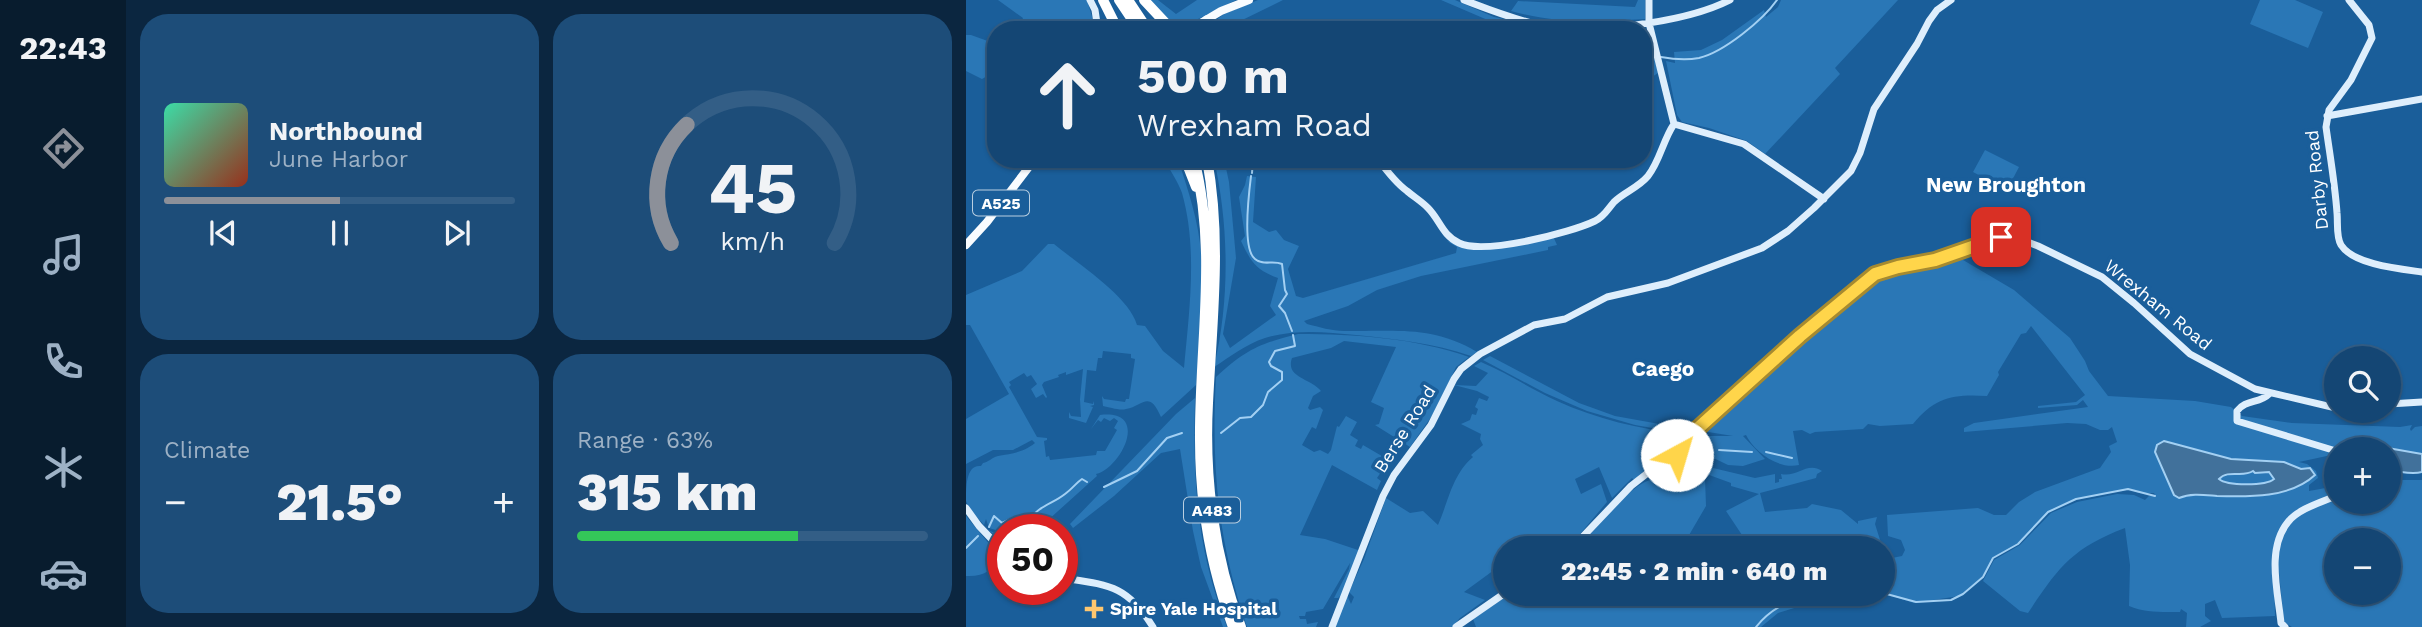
<!DOCTYPE html>
<meta charset="utf-8">
<style>
:root{--surface:#144674;--page:#1d4d79;--text:#f1f3f6;--muted:#9db1c5;--line:#335e86;--accent:#8c9099}
body{margin:0;font-family:"Work Sans",sans-serif;background:var(--page);color:var(--text);height:100vh;display:flex;flex-direction:column;font-size:26px;white-space:nowrap}
*{box-sizing:border-box;margin:0}
p{font-size:23px;color:var(--muted)}
.icon{flex:none;width:38px;height:38px;fill:none;stroke:currentColor;stroke-width:2;stroke-linecap:round;stroke-linejoin:round}
.map{position:relative;flex:1;overflow:hidden}
.side{display:flex;flex-direction:column;gap:14px;padding:14px;background:#0b2640;width:840px}
.side>*{flex:none}
.hud{position:absolute;left:21px;top:21px;width:665px;height:147px;border-radius:28px;box-shadow:0 2px 5px #0004,0 0 0 2px var(--line);background:#144674;color:var(--text);overflow:hidden}
.tools{position:absolute;left:1358px;top:346px;display:grid;gap:14px}
.tools a{display:grid;place-items:center;width:77px;height:77px;border-radius:50%;background:var(--surface);box-shadow:0 2px 5px #0004,0 0 0 2px var(--line);font-size:35px}
.speed{position:absolute;left:21px;top:514px;display:flex;gap:14px;font-size:35px;font-weight:700;text-align:center}
.speed>*{display:grid;place-content:center;width:91px;height:91px;border-radius:50%;background:var(--surface);box-shadow:0 2px 5px #0004,0 0 0 2px var(--line);line-height:1}
.speed .limit{border:10px solid #d22;background:#fff;color:#111}
.pin{position:absolute;display:grid;place-items:center;width:60px;height:60px;color:#fff;margin:-30px;border-radius:14px;box-shadow:0 4px 10px #0006}
.me{position:absolute;width:77px;margin:-38px;rotate:39deg;stroke-linejoin:round;filter:drop-shadow(0 0 5px #0008)}
.turn{display:flex;align-items:center;gap:24px;height:147px;padding:0 35px;font-size:32px}
.turn .icon{width:91px;height:91px;stroke-width:2.5}
.turn b{display:block;font-size:49px;line-height:60px}
.big{font-size:52px;font-weight:800;line-height:1.1}
.side .widget{flex:1;display:flex;flex-direction:column;justify-content:center;gap:10px;min-width:0;padding:0 24px;border-radius:28px;background:var(--page)}
.side .dial{align-items:center;gap:0}
.dial svg{height:182px;overflow:visible;fill:none;stroke:var(--line);stroke-width:7;stroke-linecap:round;text-anchor:middle}
.dial text{fill:var(--text);stroke:none}
.song{display:flex;align-items:center;gap:21px}
.cover{width:84px;height:84px;border-radius:10px;background:linear-gradient(135deg,hsl(160 70% 55%),hsl(10 70% 35%))}
.played{height:7px;border-radius:4px;background:linear-gradient(90deg,var(--accent) 50%,var(--line) 50%)}
.keys{display:flex;justify-content:space-around;direction:ltr}
.heat{display:flex;justify-content:space-between;align-items:center;font-size:38px;direction:ltr}
.charge{height:10px;border-radius:5px;background:linear-gradient(90deg,#34c759 63%,var(--line) 0)}
.side .tiles{flex:1;display:grid;gap:14px;grid-template-columns:repeat(2,1fr)}
.trip{position:absolute;left:527px;top:536px;width:402px;height:70px;border-radius:35px;background:var(--surface);box-shadow:0 2px 5px #0004,0 0 0 2px var(--line);font-weight:800;line-height:70px;text-align:center}
main{display:flex;flex:1;min-height:0}
.tabs{display:flex;flex-direction:column;width:126px;justify-content:space-around;align-items:center;background:#081c2e;color:var(--muted)}
.tabs .icon{width:49px;height:49px}
.tabs .active{color:var(--accent)}
.tabs b{font-size:32px;color:var(--text)}
.map>svg:first-child{display:block}
.green{fill:#2a77b6;fill-rule:evenodd}
.water{fill:#41719b;stroke:#a3d0f3;stroke-width:2;fill-rule:evenodd}
.lines{fill:none;stroke-linecap:round;stroke-linejoin:round}
.stream{stroke:#a3d0f3;stroke-width:2}
.secondary{stroke:#deeefc;stroke-width:7}
.primary{stroke:#f9fcff;stroke-width:8}
.highway{stroke:#fff;stroke-width:10}
.route-casing{stroke:#a68a30;stroke-width:18}
.route{stroke:#ffd54a;stroke-width:12}
.poi-dot{fill:#ffc76f;stroke:#1a5e9a;stroke-width:2.5}
.labels{text-anchor:middle;stroke-width:7;stroke-linejoin:round;paint-order:stroke}
.shield{fill:#1a5e9a;stroke:#bacfe1;stroke-width:2}
.shield-label{font-size:16px;font-weight:bold;fill:#fff}
.street-label{font-size:18px;fill:#fff;stroke:#1a5e9a}
.poi-label{font-size:18px;font-weight:bold;fill:#fff;stroke:#1a5e9a;text-anchor:start}
.quarter-label{font-size:21px;font-weight:bold;fill:#fff;stroke:#1a5e9a}
</style>
<main>
<nav class="tabs">
<b>22:43</b>
<svg class="icon active" aria-label="directions" viewBox="0 0 24 24"><path d="M12 3l9 9-9 9-9-9zM9 14v-3h6M13 9l2 2-2 2"/></svg>
<svg class="icon" aria-label="music" viewBox="0 0 24 24"><path d="M9 18V5l10-2v13"/><circle cx="6" cy="18" r="3"/><circle cx="16" cy="16" r="3"/></svg>
<svg class="icon" aria-label="phone" viewBox="0 0 24 24"><path d="M5 4h4l2 5-3 2q2 4 5 5l2-3 5 2v4C11 20 4 13 5 4z"/></svg>
<svg class="icon" aria-label="climate" viewBox="0 0 24 24"><path d="M12 3v18M4 7l16 10M4 17L20 7"/></svg>
<svg class="icon" aria-label="car" viewBox="0 0 24 24"><path d="M5 17H2v-5l4-1 3-4h7l3 4 3 1v5h-3M9 17h6M6 11h13"/><circle cx="7" cy="17" r="2"/><circle cx="17" cy="17" r="2"/></svg>
</nav>
<section class="side">
<div class="tiles">
<div class="widget">
<div class="song"><i class="cover"></i><div><b>Northbound</b><p>June Harbor</p></div></div>
<div class="played"></div>
<div class="keys"><svg class="icon" aria-label="previous" viewBox="0 0 24 24"><path d="M18 5L8 12l10 7zM5 5v14"/></svg><svg class="icon" aria-label="pause" viewBox="0 0 24 24"><path d="M8 5v14M16 5v14"/></svg><svg class="icon" aria-label="next" viewBox="0 0 24 24"><path d="M6 5l10 7-10 7zM19 5v14"/></svg></div>
</div>
<div class="widget dial"><svg viewBox="0 0 100 80">
<path d="M14 69A42 42 0 1 1 86 69"/>
<path d="M14 69A42 42 0 0 1 21 17" stroke="#8c9099"/>
<text x="50" y="56" font-size="32" font-weight="700">45</text>
<text x="50" y="72" font-size="11">km/h</text>
</svg></div>
<div class="widget"><p>Climate</p>
<div class="heat"><a>−</a><b class="big">21.5°</b><a>+</a></div>
</div>
<div class="widget"><p>Range · 63%</p><b class="big">315 km</b><div class="charge"></div></div>
</div>
</section>
<div class="map">
<svg width="1456" height="627" viewBox="0 0 1456 627">
<rect width="100%" height="100%" fill="#1a5e9a"/>
<path class="green" d="M 32,0 L 121,0 L 130,30 L 52,30 L 57,18 Z
M 184,0 L 192,0 L 210,14 L 231,0 L 270,0 L 212,29 Z
M 292,0 L 317,0 L 264,26 L 265,30 L 249,30 L 250,20 L 258,14 Z
M 475,0 L 489,0 L 528,17 L 571,26 L 678,28 L 683,34 L 692,73 L 686,77 L 682,60 L 677,59 L 677,30 L 530,30 L 531,24 Z
M 672,0 L 679,0 L 679,19 C 634,22 590,24 545,11 L 552,1 L 669,7 Z
M 815,0 L 932,0 L 869,68 L 874,74 L 799,154 L 781,141 L 743,128 L 716,122 L 711,115 L 700,61 L 709,63 L 708,52 L 735,50 L 756,40 L 798,10 L 800,17 L 812,7 Z
M 1294,0 L 1329,0 L 1357,12 L 1342,48 L 1284,24 Z
M 0,35 L 5,35 L 30,44 C 30,58 31,72 16,79 L 0,71 Z
M 1019,150 L 1053,167 L 1041,190 L 1007,172 Z
M 198,159 L 212,159 C 222,190 233,222 235,254 C 239,298 233,342 230,385 L 195,417 C 183,389 177,406 160,409 C 154,411 143,407 137,406 L 136,396 L 138,399 L 159,402 L 160,399 L 163,399 L 169,359 L 165,358 L 165,354 L 137,351 L 136,358 L 132,358 L 130,371 L 121,370 L 118,402 L 127,404 L 128,401 L 128,405 L 124,406 L 127,407 L 120,423 L 103,418 L 103,412 L 105,416 L 115,417 L 114,399 L 117,369 L 100,375 L 100,372 L 92,375 L 93,377 L 78,382 L 76,385 L 81,397 L 80,398 L 77,394 L 70,398 L 65,389 L 71,384 L 65,375 L 61,377 L 58,373 L 43,382 L 45,385 L 43,387 L 71,437 L 81,438 L 81,440 L 78,441 L 80,457 L 83,456 L 84,460 L 130,455 L 131,451 L 139,451 L 151,430 L 148,428 L 152,421 L 148,418 L 144,421 L 138,418 L 135,422 L 132,420 L 125,429 L 134,415 C 185,409 155,468 130,474 L 131,476 L 71,530 L 37,530 L 37,541 L 22,530 L 29,533 L 33,531 L 23,528 L 20,519 L 18,525 C 12,518 3,510 0,501 C 0,487 0,464 15,466 L 17,463 C 23,462 25,458 32,456 C 47,453 56,453 69,443 L 66,440 L 47,450 L 27,450 L 0,464 L 0,419 L 43,394 L 4,325 L 0,325 L 0,295 L 56,271 L 82,244 L 88,244 C 112,264 163,296 171,325 L 179,326 L 197,351 L 218,368 C 223,312 232,249 216,193 C 212,182 204,170 198,159 Z
M 248,159 L 258,159 L 263,182 L 270,258 L 257,334 L 264,348 L 310,315 L 304,306 L 312,278 C 290,270 285,262 275,241 L 279,236 L 273,197 L 279,185 L 281,176 L 290,177 L 287,222 L 303,232 L 310,230 L 318,240 L 333,246 L 322,269 L 330,296 L 337,298 L 490,253 L 491,247 L 481,241 L 516,250 L 587,236 L 591,245 L 582,247 L 582,250 L 455,276 L 411,290 L 382,306 L 338,321 L 341,324 C 353,327 366,331 378,331 C 429,332 466,325 511,352 L 505,356 C 467,343 430,339 390,335 C 359,332 329,329 299,338 C 280,344 264,357 248,367 C 264,300 263,226 248,159 Z
M 992,257 L 1048,290 L 1104,338 L 1119,361 L 1123,371 L 1142,396 L 1229,401 L 1265,407 L 1276,416 L 1326,423 L 1434,427 L 1446,425 L 1444,429 L 1445,431 L 1449,427 L 1456,426 L 1456,454 L 1416,447 L 1409,450 L 1370,450 L 1370,454 L 1333,462 L 1341,464 L 1350,471 L 1352,478 L 1343,485 L 1343,491 L 1365,487 L 1365,478 L 1370,475 L 1370,502 L 1423,502 L 1423,477 L 1428,480 L 1456,480 L 1456,627 L 1326,627 L 1318,622 L 1313,573 L 1308,570 L 1309,616 L 1256,618 L 1249,600 L 1239,604 L 1239,616 L 1245,621 L 1234,627 L 1220,627 L 1221,613 L 1215,609 L 1214,612 C 1196,612 1179,613 1163,606 L 1164,565 L 1159,528 C 1106,548 1092,568 1062,613 L 1054,611 L 1017,581 L 1028,560 L 1054,545 L 1085,513 L 1111,502 L 1151,494 L 1168,495 L 1179,500 L 1183,496 L 1189,495 L 1188,493 L 1173,493 L 1162,489 L 1110,499 L 1083,512 L 1052,544 L 1027,558 L 1016,577 L 993,596 L 948,603 L 920,594 L 918,597 L 864,603 L 851,601 L 812,613 L 795,627 L 510,627 L 507,619 L 545,593 L 917,593 L 917,553 L 926,558 L 936,556 L 939,550 L 935,540 L 922,536 L 921,515 L 1012,508 L 1028,515 L 1040,515 L 1053,502 L 1069,492 L 1134,468 L 1145,452 L 1143,446 L 1151,442 L 1146,427 L 1142,430 L 1134,430 L 1120,424 L 1101,423 L 998,432 L 998,428 L 1008,423 L 1122,407 L 1117,400 L 1111,405 L 1072,408 L 1072,406 L 1110,402 L 1119,395 L 1065,326 L 1060,333 L 1055,334 L 1032,372 L 1033,375 L 1021,396 C 987,394 969,397 947,424 L 914,426 L 902,424 L 897,429 L 849,432 L 844,434 L 836,430 L 827,431 L 833,465 C 811,470 787,450 780,435 L 777,436 L 799,459 L 777,466 L 762,465 L 733,451 L 730,446 L 732,436 L 767,436 L 736,431 L 840,335 L 905,282 L 912,277 L 962,265 C 972,259 984,259 992,257 ZM 1195,441 L 1265,459 L 1318,462 L 1335,469 L 1344,469 L 1349,475 C 1318,505 1263,495 1222,494 L 1213,498 L 1208,494 L 1191,456 ZM 1370,541 L 1423,541 L 1423,593 L 1370,593 Z
M 332,334 C 389,334 449,338 503,357 L 490,367 L 470,410 L 444,447 L 409,425 L 413,424 L 418,408 L 405,402 L 430,347 L 378,341 L 365,348 L 326,358 C 319,378 345,378 355,391 L 347,396 L 342,408 L 344,410 L 354,407 L 357,410 L 350,429 L 346,427 L 336,445 L 348,452 L 354,450 L 362,454 L 365,450 L 371,426 L 373,427 L 380,416 L 391,422 L 384,435 L 392,440 L 389,446 L 395,449 L 397,445 L 421,459 L 423,465 L 420,471 L 417,469 L 411,478 L 415,481 L 411,490 L 366,465 L 334,535 L 359,539 L 395,551 L 378,593 L 372,598 L 368,598 L 383,569 L 384,563 L 357,609 L 340,612 L 339,616 L 333,616 L 334,619 L 340,619 L 341,624 L 352,622 L 350,627 L 281,627 C 252,542 245,466 250,377 C 281,349 293,344 332,334 Z
M 524,356 L 613,403 L 649,416 L 699,425 L 698,430 L 669,425 L 621,411 L 579,393 L 517,360 Z
M 515,362 C 541,373 565,389 591,401 C 631,419 673,429 716,434 L 717,437 L 701,455 L 690,460 L 668,480 L 666,478 L 646,498 L 633,467 L 609,479 L 615,494 L 635,484 L 641,502 L 614,534 L 598,548 L 539,548 L 539,562 L 498,592 L 519,600 L 494,618 L 486,627 L 368,627 L 381,595 L 385,604 L 388,597 L 383,592 L 398,559 L 420,498 L 444,513 L 457,511 L 472,525 C 483,500 486,475 507,457 L 505,455 L 517,445 L 514,439 L 515,434 L 495,424 L 504,420 L 506,414 L 510,415 L 512,409 L 509,407 L 513,398 L 521,401 L 523,397 L 511,391 L 488,385 L 510,386 L 522,373 L 508,366 Z
M 229,398 C 227,481 230,548 261,627 L 257,627 L 235,567 L 227,531 L 214,449 L 195,453 L 148,496 L 107,528 L 104,524 L 210,414 Z
M 709,462 L 739,463 L 747,468 L 789,478 L 809,474 L 809,483 L 813,482 L 813,479 L 816,479 L 815,474 C 831,478 841,461 856,471 L 851,474 L 850,478 L 794,493 L 799,512 L 841,508 L 846,504 L 875,510 L 892,524 L 892,521 L 911,517 L 909,524 L 915,543 L 911,546 L 912,548 L 781,548 L 782,544 L 760,511 L 793,494 L 765,486 L 765,483 L 735,472 L 735,477 L 739,478 L 740,506 L 719,542 L 719,548 L 612,548 C 629,530 659,491 679,482 C 690,477 701,476 712,476 L 713,471 L 693,474 L 691,470 Z
M 1287,470 L 1289,473 L 1303,472 L 1308,479 C 1300,486 1261,486 1253,479 C 1262,470 1276,476 1287,470 Z
M 0,516 L 34,557 C 27,570 18,577 0,576 Z"/>
<path class="water" d="M 1198,441 L 1265,459 L 1318,462 L 1335,469 L 1344,468 L 1349,475 C 1324,498 1284,497 1251,496 C 1238,495 1225,493 1213,498 L 1208,495 L 1189,452 L 1191,445 ZM 1287,471 L 1289,473 L 1303,472 L 1308,479 C 1300,486 1261,486 1253,479 C 1262,469 1277,478 1287,471 Z
M 1416,447 L 1456,454 L 1456,472 C 1445,475 1434,471 1423,471 L 1423,450 L 1409,450 Z"/>
<g class="lines">
<path class="stream" d="M 677,53 L 687,55
M 695,57 C 706,59 722,60 733,58 C 758,52 797,20 811,0
M 286,173 L 287,159
M 285,176 C 283,192 276,249 289,259 C 297,266 307,260 316,264 L 319,290 L 321,294 L 313,306 L 319,313 L 326,331
M 255,433 L 274,418 L 285,417 L 297,405 L 302,392 L 316,380 L 316,372 L 305,366 L 303,362 L 309,351 L 329,346 L 327,335
M 753,450 L 786,452
M 800,452 L 826,458
M 138,487 L 171,471 L 201,438 L 216,433
M 23,527 L 28,516 L 36,523 L 49,517 L 63,520 C 71,507 88,503 99,494 C 106,489 110,483 116,479 L 121,482
M 0,548 L 12,536
M 917,593 L 950,602 L 985,600 L 997,594 L 1017,577 L 1027,558 L 1052,544 L 1082,512 L 1110,499 L 1162,489 L 1189,496
M 790,627 C 806,607 826,599 851,593"/>
<path class="secondary" d="M 124,0 L 129,10 L 132,30
M 498,0 C 521,9 545,18 569,24 C 618,36 719,23 764,0
M 683,0 L 683,23 L 708,124
M 1383,0 L 1403,25 L 1406,38 L 1385,80 L 1363,110 L 1360,127 C 1364,156 1369,184 1371,213 C 1372,223 1370,237 1375,245 C 1388,265 1434,269 1456,272
M 240,19 L 246,30
M 1361,116 L 1456,99
M 708,124 L 778,144 L 858,199
M 412,159 C 420,170 430,183 441,191 C 448,197 455,201 462,208 C 474,220 476,235 493,243 C 518,255 604,233 629,221 C 638,217 642,209 648,202 C 658,192 672,188 682,176 C 694,161 697,140 708,124
M 1303,394 C 1293,404 1280,399 1271,411 L 1271,421 L 1370,451
M 1423,404 L 1456,402
M711 452a8 8 0 1 1 16 0a8 8 0 1 1-16 0Z
M 713,447 L 834,336 L 909,274 L 969,259 L 1035,237 L 1054,239 L 1072,246 L 1136,277 L 1168,303 L 1224,354 L 1289,389 L 1370,408
M 0,508 L 13,526 L 37,551
M 606,548 L 665,486 L 711,450
M 96,578 C 143,585 161,585 187,627
M 366,627 L 417,496 L 428,475 L 465,425 L 488,379 L 495,369 L 514,354 L 568,325 L 599,319 L 641,297 L 702,283 L 796,248 L 822,231 L 848,208 L 885,171 L 894,153 L 908,109 L 951,44 L 963,21 L 971,10 L 985,0
M 490,627 L 539,593
M 1319,627 L 1315,623 C 1312,592 1300,549 1322,522 C 1332,509 1356,502 1370,496"/>
<path class="primary" d="M 223,30 L 255,11 L 283,0
M 0,245 L 21,222 L 69,159"/>
<path class="highway" d="M 137,0 L 152,30
M 153,0 L 173,30
M 162,0 L 182,30
M 178,0 L 206,30
M 219,159 L 230,187
M 228,159 C 252,252 233,346 234,440 C 234,503 245,568 267,627
M 241,159 C 256,240 246,321 242,403 C 238,478 248,557 275,627"/>
</g>
<g class="lines">
<g class="route-casing">
<path id="route" d="M 711,455 L 712,448 L 729,431 L 834,336 L 909,274 L 932,267 L 969,260 L 1035,237"/>
</g>
<use href="#route" class="route"/>
</g>
<path class="poi-dot" d="M124.5 598.5h7v7h7v7h-7v7h-7v-7h-7v-7h7z"/>
<g class="labels">
<g class="shield">
<rect x="7" y="190.5" width="56" height="25" rx="5"/>
<rect x="218" y="497.5" width="56" height="25" rx="5"/>
</g>
<g class="shield-label">
<text x="35" y="209">A525</text>
<text x="246" y="516">A483</text>
</g>
<g class="street-label">
<text transform="translate(1351 180) rotate(-96)" y="6">Darby Road</text>
<text transform="translate(1192 305) rotate(39)" y="6">Wrexham Road</text>
<text transform="translate(439 429) rotate(-58)" y="6">Berse Road</text>
</g>
<g class="poi-label">
<text x="144" y="615">Spire Yale Hospital</text>
</g>
<g class="quarter-label">
<text x="1040" y="192">New Broughton</text>
<text x="697" y="376">Caego</text>
</g>
</g>
</svg>
<div class="tools">
<a><svg class="icon" aria-label="search" viewBox="0 0 24 24"><circle cx="10" cy="10" r="6"/><path d="M15 15l6 6"/></svg></a>
<a>+</a>
<a>−</a>
</div>
<div class="speed"><div class="limit">50</div></div>
<div class="pin" style="left:1035px;top:237px;background:#d93025"><svg class="icon" aria-label="arrive" viewBox="0 0 24 24"><path d="M6 21V4h12l-3 4 3 4H6"/></svg></div>
<svg class="me" style="left:711px;top:455px" viewBox="-20 -20 40 40"><circle r="19" fill="#fff"/><path d="M0-13L10 11 0 6-10 11z" fill="#ffd54a"/></svg>
<div class="trip">22:45 · 2 min · 640 m</div>
<div class="hud">
<div class="turn"><svg class="icon" aria-label="ahead" viewBox="0 0 24 24"><path d="M12 20V5M6 11l6-6 6 6"/></svg><div><b>500 m</b>Wrexham Road</div></div>
</div>
</div>
</main>
